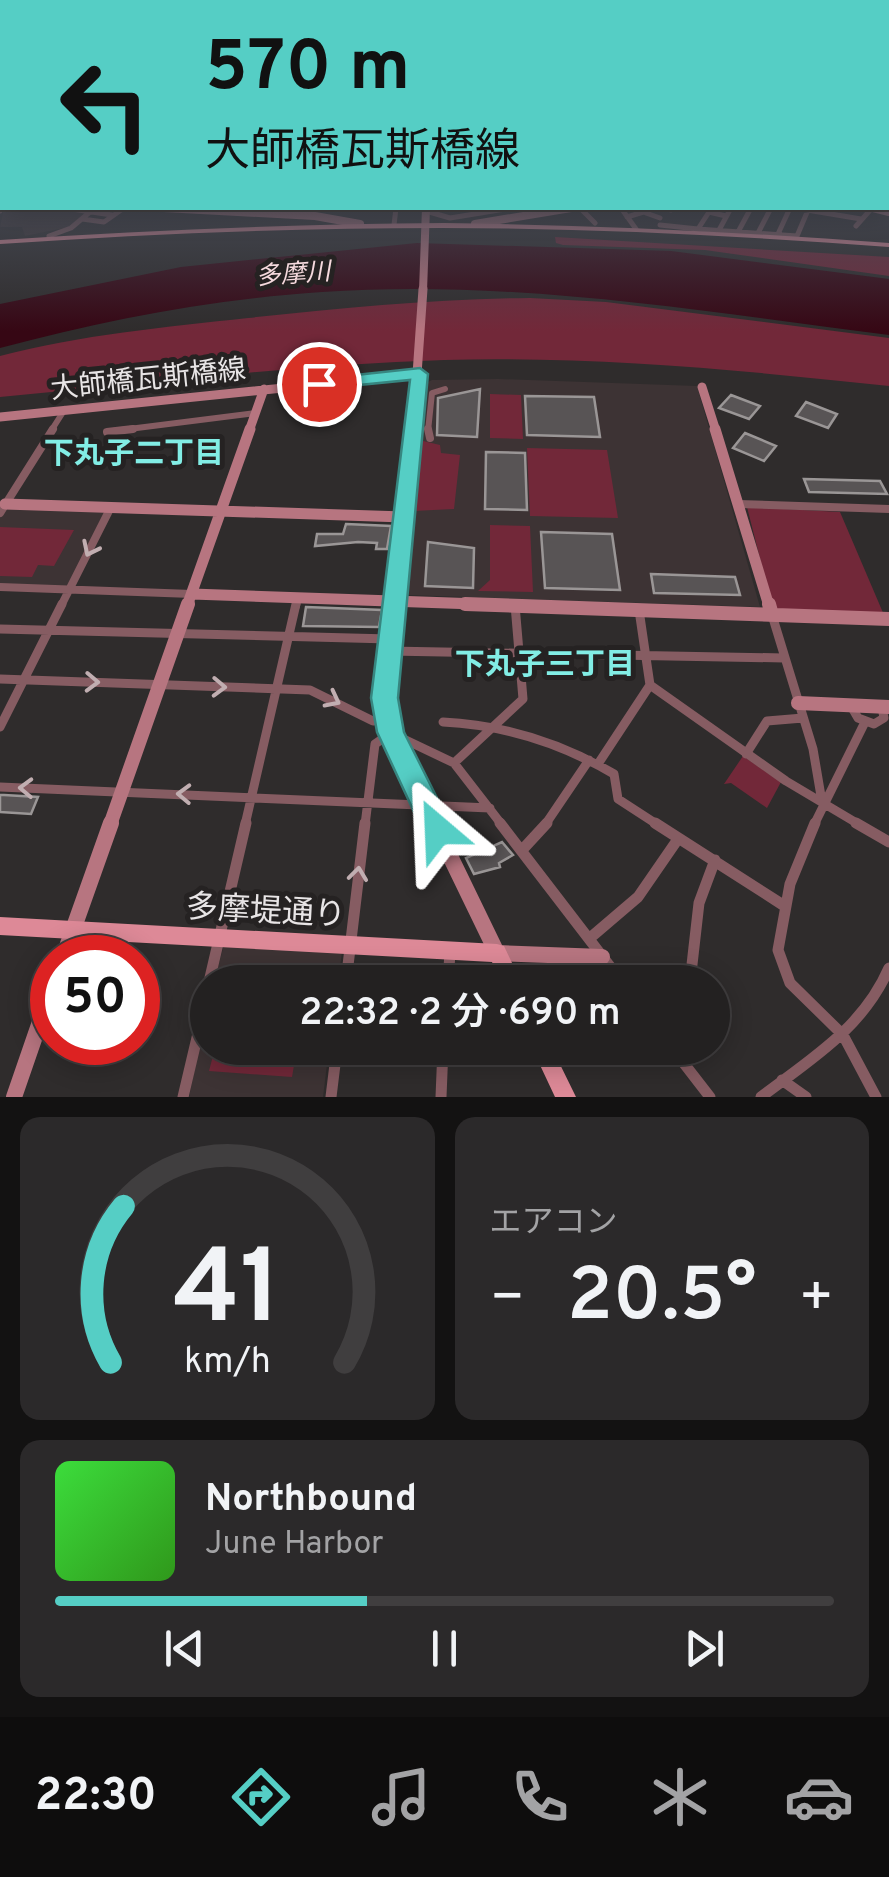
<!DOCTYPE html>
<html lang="ja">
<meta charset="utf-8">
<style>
:root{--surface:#232121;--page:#2b292a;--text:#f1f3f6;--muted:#a3a3a5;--line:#403e3f;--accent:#55cec5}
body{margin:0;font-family:Overpass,"Noto Sans JP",sans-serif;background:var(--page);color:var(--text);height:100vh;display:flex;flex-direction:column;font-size:38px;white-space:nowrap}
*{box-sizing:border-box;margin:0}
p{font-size:32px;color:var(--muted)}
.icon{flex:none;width:55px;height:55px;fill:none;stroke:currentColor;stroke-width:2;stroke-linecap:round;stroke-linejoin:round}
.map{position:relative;height:1097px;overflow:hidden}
.side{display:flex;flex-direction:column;gap:20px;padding:20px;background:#131212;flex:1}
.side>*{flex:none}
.top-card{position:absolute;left:0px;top:0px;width:890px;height:210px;box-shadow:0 5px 25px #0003,0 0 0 2px var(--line);background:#55cec5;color:#111;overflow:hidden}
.speed{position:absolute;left:30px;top:935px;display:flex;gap:20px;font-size:50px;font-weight:700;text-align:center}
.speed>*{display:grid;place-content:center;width:130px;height:130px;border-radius:50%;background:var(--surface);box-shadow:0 5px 25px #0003,0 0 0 2px var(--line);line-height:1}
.speed .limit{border:15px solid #d22;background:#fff;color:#111}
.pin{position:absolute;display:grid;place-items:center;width:85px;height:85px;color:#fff;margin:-42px;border:5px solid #fff;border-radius:50%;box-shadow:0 2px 10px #0007}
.me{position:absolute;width:110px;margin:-55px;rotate:334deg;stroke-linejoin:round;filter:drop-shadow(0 0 8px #0008)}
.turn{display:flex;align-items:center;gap:35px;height:210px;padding:0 40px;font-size:45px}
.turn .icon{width:130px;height:130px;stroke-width:2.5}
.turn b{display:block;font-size:70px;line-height:85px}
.big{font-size:75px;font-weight:600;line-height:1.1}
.side .widget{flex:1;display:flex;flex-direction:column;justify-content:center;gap:15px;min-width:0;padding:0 35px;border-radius:20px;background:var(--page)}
.side .dial{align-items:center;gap:0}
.dial svg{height:260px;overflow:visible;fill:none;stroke:var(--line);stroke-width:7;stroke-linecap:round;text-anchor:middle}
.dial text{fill:var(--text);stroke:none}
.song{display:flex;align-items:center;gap:30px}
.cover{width:120px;height:120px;border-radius:15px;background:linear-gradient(135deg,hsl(120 70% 55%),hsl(110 70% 35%))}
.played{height:10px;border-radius:5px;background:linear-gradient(90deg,var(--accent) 40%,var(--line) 40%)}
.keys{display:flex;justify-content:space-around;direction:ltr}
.heat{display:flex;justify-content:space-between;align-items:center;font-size:55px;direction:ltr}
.side .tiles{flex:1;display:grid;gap:20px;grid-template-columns:1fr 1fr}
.widget:last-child{grid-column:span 2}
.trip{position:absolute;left:190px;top:965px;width:540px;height:100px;border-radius:50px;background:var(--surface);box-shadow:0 5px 25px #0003,0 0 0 2px var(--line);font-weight:600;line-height:100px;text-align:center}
.menu{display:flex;height:160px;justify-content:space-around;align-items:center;background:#0e0d0d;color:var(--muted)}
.menu .icon{width:70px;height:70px}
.menu .selected{color:var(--accent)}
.menu b{font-size:45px;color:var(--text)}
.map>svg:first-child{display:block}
.built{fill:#3d3334}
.green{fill:#722839}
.water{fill:#360714}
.building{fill:#585455;stroke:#9a9696;stroke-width:2.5}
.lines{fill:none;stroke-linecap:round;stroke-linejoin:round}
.street-far4{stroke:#865c62;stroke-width:5}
.street-far3{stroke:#865c62;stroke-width:6}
.street-far2{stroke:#865c62;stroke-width:8}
.street-far1{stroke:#865c62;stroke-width:9}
.street{stroke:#865c62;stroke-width:11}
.secondary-far4{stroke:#b77580;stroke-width:8}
.secondary-far3{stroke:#b77580;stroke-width:9}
.secondary-far2{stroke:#b77580;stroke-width:11}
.secondary-far1{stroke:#b77580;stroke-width:14}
.secondary{stroke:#b77580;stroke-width:16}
.primary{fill:#dd8997;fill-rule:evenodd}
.oneway{stroke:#c1aeb1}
.route{fill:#55cec5;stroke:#378680;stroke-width:2.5}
.labels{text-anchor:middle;stroke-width:10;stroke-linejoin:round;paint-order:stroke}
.far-water-label{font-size:25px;font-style:italic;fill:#f6dade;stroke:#252222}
.street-label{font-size:28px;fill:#e8e5e6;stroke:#252222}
.neighbourhood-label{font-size:30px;font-weight:bold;fill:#82ede5;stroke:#252222}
.near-street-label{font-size:32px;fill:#e8e5e6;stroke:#252222}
</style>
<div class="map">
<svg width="889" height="1097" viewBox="0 0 889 1097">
<rect width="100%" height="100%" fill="#2f2c2c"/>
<path class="built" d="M 4,208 L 60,208 L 88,212 L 69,227 L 25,236 L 22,227 L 0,227 Z
M 498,379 L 697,386 L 760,607 L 407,595 L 424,384 L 432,380 Z
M 7,507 L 106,510 L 69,586 L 0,584 L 0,518 Z
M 224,945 L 342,952 L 338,982 L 214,982 Z
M 207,1011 L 208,1048 L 329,1048 L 323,1097 L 189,1097 Z"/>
<path class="green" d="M 555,237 L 889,257 L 889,276 L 705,250 L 563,245 L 556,243 Z
M 530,298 L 606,302 L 889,338 L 889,386 C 741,370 593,356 444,360 C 295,365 149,383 0,397 L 0,356 C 80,335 166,327 248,318 C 343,308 435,299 530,298 Z
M 490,394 L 521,395 L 523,439 L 490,438 Z
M 419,440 L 440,445 L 441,453 L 460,455 L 454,509 L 413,511 Z
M 527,448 L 607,450 L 618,518 L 530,516 Z
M 747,507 L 840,512 L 884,615 L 773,610 Z
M 490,525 L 530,526 L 533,592 L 478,591 L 490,580 Z
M 0,527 L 74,530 L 54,566 L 38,565 L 32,577 L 0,576 Z
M 743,756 L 781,782 L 767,808 L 731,783 L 724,784 Z
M 215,1048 L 297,1048 L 292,1077 L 209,1071 Z"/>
<path class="water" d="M 417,243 L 671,251 L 889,279 L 889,335 C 701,311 512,279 322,292 C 214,299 104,320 0,348 L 0,304 L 181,267 Z"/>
<path class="building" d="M 480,389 L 477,437 L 437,435 L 438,398 Z
M 731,395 L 760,406 L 749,419 L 719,408 Z
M 525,396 L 594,397 L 600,437 L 527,435 Z
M 806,402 L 837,414 L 828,428 L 796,416 Z
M 745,433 L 776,446 L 764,461 L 733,448 Z
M 486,452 L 525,453 L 527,510 L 485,509 Z
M 804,479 L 880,481 L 887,494 L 809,492 Z
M 346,524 L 391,526 L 387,549 L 376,549 L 377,543 L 358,542 L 315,546 L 317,534 L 343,534 Z
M 541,532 L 612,534 L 620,590 L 545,588 Z
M 428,542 L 474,548 L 473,588 L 425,586 Z
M 651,574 L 735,577 L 740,595 L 654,593 Z
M 306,607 L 382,610 L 379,627 L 303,626 Z
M 0,795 L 4,795 L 38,797 L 31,814 L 0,812 Z
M 502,842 L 513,855 L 499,863 L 500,867 L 474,874 L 466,858 Z"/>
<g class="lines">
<path class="street-far4" d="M 65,208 L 112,215
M 621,208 L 636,229
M 795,208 L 861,219
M 228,209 L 244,208
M 565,210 L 580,208 L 595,223
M 671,210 L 676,208
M 0,211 L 2,206
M 426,211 L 450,218 L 511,208
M 646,213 L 660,218
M 726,216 L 709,212 L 698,229 L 797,236 L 808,210
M 627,217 L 650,210
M 82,219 L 104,222 L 124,208
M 394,225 L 396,208
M 660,225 L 698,229
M 856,226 L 872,208
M 718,232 L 731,208
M 738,232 L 751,208
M 758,233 L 771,208
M 778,234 L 790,208
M 49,236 L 71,228 L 90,212"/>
<path class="street-far3" d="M 51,431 L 65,409
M 113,431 L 256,413
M 428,431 L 432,393 L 445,389"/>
<path class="street-far2" d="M 428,429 L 430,438
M 107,432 L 133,429
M 738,504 L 889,509
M 0,513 L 53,429
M 0,587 L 192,594
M 61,606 L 111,507
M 296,606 L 298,597"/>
<path class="street-far1" d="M 772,615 L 813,749 L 822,802
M 0,629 L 390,639
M 389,651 L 784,658
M 0,679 L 310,690 L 373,721 L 386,718
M 650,685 L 786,781 L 860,825
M 851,706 L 858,718 L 874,724 L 884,718 L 882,707
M 443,722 C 505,725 561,743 614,774 L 618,799 L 658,825
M 0,727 L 62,604
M 746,754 L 767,721 L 803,718
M 454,763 L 523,699 L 515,605
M 598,764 L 650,685 L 639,610
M 0,787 L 490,808
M 245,825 L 296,604
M 365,825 L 375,744 L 391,733 L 454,763 L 502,825
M 545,825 L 589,760
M 814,825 L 865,722"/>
<path class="street" d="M 500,823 L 622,982
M 655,823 L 783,905
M 815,823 L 790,884 L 778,950 L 790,983 L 843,1035 L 876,1097
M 856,823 L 889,842
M 523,849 L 547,823
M 590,938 L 638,897 L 678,839
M 209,982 L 246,823
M 346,982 L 365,823
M 448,982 L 450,953
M 690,982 L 699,903 L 715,860
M 672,1048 L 710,1097
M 443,1054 L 476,1055 L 493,1048
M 782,1080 L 806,1097
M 183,1097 L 208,991
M 331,1097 L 337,1048
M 441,1097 L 443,1048
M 761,1097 C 811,1059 863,1028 889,968"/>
<path class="secondary-far4" d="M 164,208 L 315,216 L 360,224
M 873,208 L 889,212
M 475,224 L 571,208
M 423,291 L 426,208"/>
<path class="secondary-far3" d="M 702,387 L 716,431
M 0,417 L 419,374
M 249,431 L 264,389
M 413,431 L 423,289"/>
<path class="secondary-far2" d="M 715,429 L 769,606
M 5,504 L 404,517
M 192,594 L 535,606
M 187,606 L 250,429
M 394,606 L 414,429"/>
<path class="secondary-far1" d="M 394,604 L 384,698 L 391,733 L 435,825
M 465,604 L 889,619
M 769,604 L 772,615
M 798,703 L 889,707
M 110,825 L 188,604"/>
<path class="secondary" d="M 434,823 L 497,953 L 602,957
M 63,958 L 111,823
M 14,1097 L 52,987"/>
<path class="primary" d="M 444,223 C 593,225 741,232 889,243 L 889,247 C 740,236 590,228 441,228 C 294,228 147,234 0,244 L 0,240 C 148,230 296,224 444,223 Z
M 0,917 L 497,944 L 504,946 L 521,982 L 501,982 L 492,962 L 0,935 Z
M 532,1048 L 552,1048 L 576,1097 L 555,1097 Z"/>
</g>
<defs><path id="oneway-chevron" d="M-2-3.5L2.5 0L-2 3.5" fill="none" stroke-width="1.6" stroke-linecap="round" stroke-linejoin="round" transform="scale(2.5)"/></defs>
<g class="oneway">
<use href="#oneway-chevron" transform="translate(90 549) rotate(116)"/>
<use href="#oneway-chevron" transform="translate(92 682) rotate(2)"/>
<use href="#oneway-chevron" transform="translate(219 687) rotate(2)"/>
<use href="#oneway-chevron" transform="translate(333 700) rotate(27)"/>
<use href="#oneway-chevron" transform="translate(26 788) rotate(-178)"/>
<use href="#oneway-chevron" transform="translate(184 794) rotate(-178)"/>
<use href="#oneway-chevron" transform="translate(358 874) rotate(-83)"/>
</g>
<linearGradient id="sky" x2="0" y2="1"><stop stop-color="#1a1818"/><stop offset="0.54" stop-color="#474b56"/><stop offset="1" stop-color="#474b56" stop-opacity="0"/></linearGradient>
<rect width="889" height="331" fill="url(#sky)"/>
<path class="route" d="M 420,368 L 428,374 L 398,698 L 404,732 L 453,830 L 449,840 L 438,845 L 427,840 L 377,732 L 371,698 L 410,380 L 319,389 L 310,384 L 319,379 Z"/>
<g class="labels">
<g class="far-water-label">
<text transform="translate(293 273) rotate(-4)" y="9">多摩川</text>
</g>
<g class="street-label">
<text transform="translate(148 378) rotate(-6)" y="10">大師橋瓦斯橋線</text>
</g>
<g class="neighbourhood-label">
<text x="134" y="463">下丸子二丁目</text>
<text x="545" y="674">下丸子三丁目</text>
</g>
<g class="near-street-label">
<text transform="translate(266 910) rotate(3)" y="11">多摩堤通り</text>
</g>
</g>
</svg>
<div class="speed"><div class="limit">50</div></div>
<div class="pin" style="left:319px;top:384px;background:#d93025"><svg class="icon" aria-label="arrive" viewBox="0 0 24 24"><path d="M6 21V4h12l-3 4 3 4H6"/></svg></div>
<svg class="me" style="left:438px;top:830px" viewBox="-20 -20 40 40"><path d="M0-17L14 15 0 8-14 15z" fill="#55cec5" stroke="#fff" stroke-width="4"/></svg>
<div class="trip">22:32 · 2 分 · 690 m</div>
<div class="top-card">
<div class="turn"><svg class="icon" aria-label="left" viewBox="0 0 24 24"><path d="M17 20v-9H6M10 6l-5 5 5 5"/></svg><div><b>570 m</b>大師橋瓦斯橋線</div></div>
</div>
</div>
<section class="side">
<div class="tiles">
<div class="widget dial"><svg viewBox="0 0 100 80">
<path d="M14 69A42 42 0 1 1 86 69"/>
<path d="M14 69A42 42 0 0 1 18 21" stroke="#55cec5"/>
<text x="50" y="56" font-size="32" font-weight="700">41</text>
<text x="50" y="72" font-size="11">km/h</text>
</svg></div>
<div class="widget"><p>エアコン</p>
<div class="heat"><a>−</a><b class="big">20.5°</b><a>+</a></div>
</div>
<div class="widget">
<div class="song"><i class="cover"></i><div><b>Northbound</b><p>June Harbor</p></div></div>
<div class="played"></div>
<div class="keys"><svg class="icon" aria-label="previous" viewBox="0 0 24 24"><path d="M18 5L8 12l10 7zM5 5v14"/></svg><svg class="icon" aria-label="pause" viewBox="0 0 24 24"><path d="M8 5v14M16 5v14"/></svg><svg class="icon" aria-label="next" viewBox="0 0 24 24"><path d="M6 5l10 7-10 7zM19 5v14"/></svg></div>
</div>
</div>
</section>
<nav class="menu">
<b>22:30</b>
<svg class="icon selected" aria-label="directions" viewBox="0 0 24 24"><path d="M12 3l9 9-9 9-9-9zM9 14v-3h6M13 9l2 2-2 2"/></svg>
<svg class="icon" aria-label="music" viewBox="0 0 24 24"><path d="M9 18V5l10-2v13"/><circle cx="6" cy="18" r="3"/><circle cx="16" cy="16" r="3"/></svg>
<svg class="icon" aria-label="phone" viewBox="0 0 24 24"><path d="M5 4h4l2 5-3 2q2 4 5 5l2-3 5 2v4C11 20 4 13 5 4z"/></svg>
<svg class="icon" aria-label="climate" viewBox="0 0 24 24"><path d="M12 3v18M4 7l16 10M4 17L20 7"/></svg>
<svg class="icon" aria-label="car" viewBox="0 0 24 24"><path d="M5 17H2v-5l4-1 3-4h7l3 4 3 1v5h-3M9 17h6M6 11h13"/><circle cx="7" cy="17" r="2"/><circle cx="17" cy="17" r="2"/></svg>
</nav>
